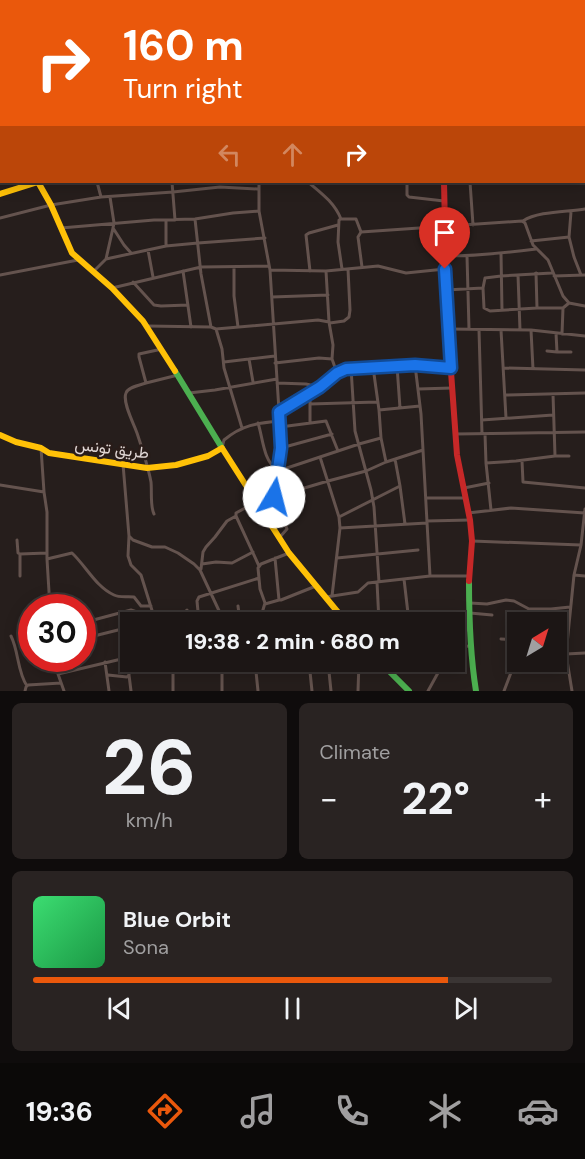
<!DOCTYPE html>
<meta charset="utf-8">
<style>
:root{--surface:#1c1615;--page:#292322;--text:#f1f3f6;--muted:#a09fa0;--line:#3a3534;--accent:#ea580c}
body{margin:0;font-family:"DM Sans",Vazirmatn,sans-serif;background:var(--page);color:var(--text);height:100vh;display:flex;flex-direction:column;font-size:22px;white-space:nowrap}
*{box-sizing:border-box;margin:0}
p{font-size:20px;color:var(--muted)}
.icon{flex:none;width:33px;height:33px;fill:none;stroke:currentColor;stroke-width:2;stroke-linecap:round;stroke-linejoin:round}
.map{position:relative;height:691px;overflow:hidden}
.sheet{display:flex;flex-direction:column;gap:12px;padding:12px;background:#0f0c0c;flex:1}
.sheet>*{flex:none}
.guide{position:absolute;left:0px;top:0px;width:585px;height:183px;box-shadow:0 3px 15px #0003,0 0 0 2px var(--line);background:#ea580c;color:#fff;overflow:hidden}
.needle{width:39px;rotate:38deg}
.tools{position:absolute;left:507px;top:612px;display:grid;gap:12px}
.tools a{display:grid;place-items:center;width:60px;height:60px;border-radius:0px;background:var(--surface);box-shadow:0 3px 15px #0003,0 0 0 2px var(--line);font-size:30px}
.speed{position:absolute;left:18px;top:594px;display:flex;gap:12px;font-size:30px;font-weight:700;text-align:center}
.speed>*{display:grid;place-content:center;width:78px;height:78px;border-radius:50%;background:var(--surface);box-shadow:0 3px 15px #0003,0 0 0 2px var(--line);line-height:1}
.speed .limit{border:9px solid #d22;background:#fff;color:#111}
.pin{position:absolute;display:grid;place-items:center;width:51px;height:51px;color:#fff;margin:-62px -26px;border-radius:50% 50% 50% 0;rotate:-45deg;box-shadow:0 0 6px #0007}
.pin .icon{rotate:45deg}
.me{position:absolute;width:66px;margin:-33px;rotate:8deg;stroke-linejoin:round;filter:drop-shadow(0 0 4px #0008)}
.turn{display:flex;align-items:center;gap:21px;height:126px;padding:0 24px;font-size:27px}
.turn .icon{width:78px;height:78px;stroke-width:2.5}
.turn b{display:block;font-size:42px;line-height:51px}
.lanes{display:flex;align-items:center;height:57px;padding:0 24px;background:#0003;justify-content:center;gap:30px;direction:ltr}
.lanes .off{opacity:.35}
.big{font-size:45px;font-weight:800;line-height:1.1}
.sheet .widget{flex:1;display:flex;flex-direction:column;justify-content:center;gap:9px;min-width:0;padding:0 21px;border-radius:9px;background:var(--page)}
.sheet .dial{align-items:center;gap:0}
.dial b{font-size:78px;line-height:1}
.song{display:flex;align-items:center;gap:18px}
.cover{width:72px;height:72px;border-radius:9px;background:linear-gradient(135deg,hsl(140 70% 55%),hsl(140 70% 35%))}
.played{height:6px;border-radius:3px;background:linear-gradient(90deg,var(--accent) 80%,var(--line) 80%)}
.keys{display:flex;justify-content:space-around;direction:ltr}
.heat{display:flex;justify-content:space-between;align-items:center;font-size:33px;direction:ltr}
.sheet .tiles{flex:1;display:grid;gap:12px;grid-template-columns:1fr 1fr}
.widget:last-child{grid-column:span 2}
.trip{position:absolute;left:120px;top:612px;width:345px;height:60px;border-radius:0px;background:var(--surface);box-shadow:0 3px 15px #0003,0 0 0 2px var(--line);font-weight:800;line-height:60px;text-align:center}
.menu{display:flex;height:96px;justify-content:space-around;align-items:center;background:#0b0908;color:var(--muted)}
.menu .icon{width:42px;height:42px}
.menu .active{color:var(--accent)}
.menu b{font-size:27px;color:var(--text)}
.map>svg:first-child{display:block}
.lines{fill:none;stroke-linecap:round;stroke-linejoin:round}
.street{stroke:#64534e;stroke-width:3}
.fast{stroke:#4caf50;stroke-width:6}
.slow{stroke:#ffc107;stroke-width:6}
.jam{stroke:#c62828;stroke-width:6}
.route-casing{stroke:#114b97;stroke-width:15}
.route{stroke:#1a73e8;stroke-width:10}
.labels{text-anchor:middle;stroke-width:5;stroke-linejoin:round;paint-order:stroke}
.street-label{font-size:16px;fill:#e0d6d4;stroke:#291c19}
</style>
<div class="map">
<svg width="585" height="691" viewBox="0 0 585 691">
<rect width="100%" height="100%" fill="#261e1c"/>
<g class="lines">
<path class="street" d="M 31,0 L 32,2
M 74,0 L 75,2
M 100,0 L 100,2
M 215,0 L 216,2
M 238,0 L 239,2
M 275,0 L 275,2
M 466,0 L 467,2
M 420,1 L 422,0
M 152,2 L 156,0
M 199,2 L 201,0
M 0,35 L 2,35
M 0,64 L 2,64
M 0,85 L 2,84
M 0,101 L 2,104
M 584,124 L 585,124
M 97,182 L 101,197
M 172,182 L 175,220
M 259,182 L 259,211 L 270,270 L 281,442 L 274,497 L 259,506
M 308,182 C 321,193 334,202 341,219
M 407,182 L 407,195 L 409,197 L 444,201
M 470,182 L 473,225
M 571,212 L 569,237 L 574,257 L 581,275
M 0,218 L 51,205 L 101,197 L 173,192 L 220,187 L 258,189
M 195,219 L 201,274 L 211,327 L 216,329 L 318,320 L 329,322
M 166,220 L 166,246
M 523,221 C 538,211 567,212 585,209
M 61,228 L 154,220 L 195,219 L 233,213 L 259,211
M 113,228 L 124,245 L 131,253
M 531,241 L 569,237
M 148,250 L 153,277
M 501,253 L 502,310
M 445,256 C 476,256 505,253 536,249
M 467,256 L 469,329
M 106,259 L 166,246 L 198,243 L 265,238
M 234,267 L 234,296 L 238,327
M 362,267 L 358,237 L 361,232 L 522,221 L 525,223 L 533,245 L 548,260 L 563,296 L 569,303 L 585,306
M 342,269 L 338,242 L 339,220 L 341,219 L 356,219 L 361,232
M 270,270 L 326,271 L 378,266 L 406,273 L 445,269
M 183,271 L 191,327
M 310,271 L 306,235 L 309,233 L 338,225
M 326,271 L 329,322 L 333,345 L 332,359 L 337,373
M 93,272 L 106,259 L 113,228 L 114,223 L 110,197
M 536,273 L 537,308
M 552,273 L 501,276 L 485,278 L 483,288 L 484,308 L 490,311 L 537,308 L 563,308
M 0,275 L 78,260
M 518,275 L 520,330
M 554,276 L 585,275
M 133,282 L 154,305 L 161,306 L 188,305
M 112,288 L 201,267 L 269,266
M 446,290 L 483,288
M 272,297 L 328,295
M 330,323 L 344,321 L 349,317 L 350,310 L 348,269
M 147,326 L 211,327
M 216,329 L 222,349 L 224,368 L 242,428
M 448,329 L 531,330 L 585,336
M 479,330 L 482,434
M 501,330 L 506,418
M 531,330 L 533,369
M 556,333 L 557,352 L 571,352
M 562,334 L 563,308 L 569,303
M 547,351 L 557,352
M 224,362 L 249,359
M 275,363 L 319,358 L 332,359
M 415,365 L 421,414 L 430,576
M 397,366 L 400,408
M 373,367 L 379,410 L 381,438
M 351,368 L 355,431 L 371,490 L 374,507 L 379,582
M 504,368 L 585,370
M 253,382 L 249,359 L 275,356
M 146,383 L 178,375
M 277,383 L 306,384 L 319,387
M 418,389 L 452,388
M 189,393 L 215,390 L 277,379
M 310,393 L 310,423
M 553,394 L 555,456
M 506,395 L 585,393
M 310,404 L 377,402
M 379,410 L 420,406
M 280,412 L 319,387 L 337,373 L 346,369 L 415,365 L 451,368
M 482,420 L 553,415
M 258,423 C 263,438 263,460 277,470
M 280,427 L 326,421 L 338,451
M 455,434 L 585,432
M 485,434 L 486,463 L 491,510
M 41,448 L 44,492 L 47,512 L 47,559 L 50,608
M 222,448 L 224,440 C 242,425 257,423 280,421
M 281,448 L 332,434
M 320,457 L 339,517 L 340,528 L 332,596
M 395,459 L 400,486 L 405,524
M 522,461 L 523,482 L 585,488
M 486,463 L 516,461 L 555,456 L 569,456
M 123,464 L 129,536 L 133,540 L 152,547 L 165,547 L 178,553 L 194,564 L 200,570 L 221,615 L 223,622
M 278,471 L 359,444 L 381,438 L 386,462
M 0,485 L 44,492
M 464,488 L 489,483
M 426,498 L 465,498
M 256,502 L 236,513 L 236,516 L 259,566
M 468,513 L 511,508 L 585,513
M 154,514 C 150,506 152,492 151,482 C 148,466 142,448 137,433 C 134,424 122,402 126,393 C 128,387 140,385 146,383 L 139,357 L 139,354 L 162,349
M 339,517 L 400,486
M 427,521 L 470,520
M 340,528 L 427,523
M 129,536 L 128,556 L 131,565 L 141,575 L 155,620
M 279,538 L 287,529 L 274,497 L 328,481 L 366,471 L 386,462 L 423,450
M 17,540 L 18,553 L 20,554 L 47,553
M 472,541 L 581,545
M 20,554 L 20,576
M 275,558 L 279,600 L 281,600 L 316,586
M 337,558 L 418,550
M 47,559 L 72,553 C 86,566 96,587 114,595 C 120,598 128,596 134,597 L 141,606 L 151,606
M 202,564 L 216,562 L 232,563 L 253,552
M 201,569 L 203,552 L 206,547 L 215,537 L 227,521 L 236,516
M 574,575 L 585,576
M 404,579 L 409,622
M 377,582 L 379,622
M 326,597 L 358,592 L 368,583 L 430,576 L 469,576
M 470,603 L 487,604 L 506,600 L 514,601 L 529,609
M 265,604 L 279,600
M 238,606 L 240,622
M 313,612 L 320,622
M 470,613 L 492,615
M 146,622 L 183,613
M 181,622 L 182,615 L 187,610
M 199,622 L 197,601 L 199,597 L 259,578
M 204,622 L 221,615
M 263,622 L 262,613 L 265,603 L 260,589 L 258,568 L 261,564 L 289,553
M 306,622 L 307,620
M 526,622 L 529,609 L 551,609 L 570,607
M 82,623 L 131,610 L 137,612 L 141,622
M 454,630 L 469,630
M 11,636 C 19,652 17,671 27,686
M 82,639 L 130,627
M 501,639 L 518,640
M 454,647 L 470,646
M 566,654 L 585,653
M 55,658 L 58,674 L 64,691
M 105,662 L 109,691
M 173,662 L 173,691
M 255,662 L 258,691
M 309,662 L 312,691
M 328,662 L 331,691
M 348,662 L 351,662
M 58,674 L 130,657
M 108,675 L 127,677 L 129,675 L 129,657
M 129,675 L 131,691
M 25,691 L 26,687 L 28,685 L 61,683
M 222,691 L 222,662
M 358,691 L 359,662
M 428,691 L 439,671
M 504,691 L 518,654
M 572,691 L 566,654 L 574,575 L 581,545 L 585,509"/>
<path class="fast" d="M 175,371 L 222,448
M 469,581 C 469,618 470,654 476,691
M 380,662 L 409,691"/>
<path class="slow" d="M 0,194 L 38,182 L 51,205 L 72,253 L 112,288 L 143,321 L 175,371
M 0,435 L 16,442 L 41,448 L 49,453 L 147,468 L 176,465 L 208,456 L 222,448 L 289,553 L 346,622"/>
<path class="jam" d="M 444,182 L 447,316 L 457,455 L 470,520 L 472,541 L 469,581"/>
</g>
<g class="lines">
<g class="route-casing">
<path id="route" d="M 274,497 L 281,448 L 279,412 L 320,387 L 337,373 L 346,369 L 415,365 L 451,368 L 445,269"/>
</g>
<use href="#route" class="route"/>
</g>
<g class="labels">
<g class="street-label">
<text transform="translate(112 448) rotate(7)" y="6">طريق تونس</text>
</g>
</g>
</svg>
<div class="tools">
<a><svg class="needle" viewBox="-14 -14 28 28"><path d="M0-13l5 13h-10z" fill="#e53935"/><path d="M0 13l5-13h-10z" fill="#a09fa0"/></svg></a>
</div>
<div class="speed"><div class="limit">30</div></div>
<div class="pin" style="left:445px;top:269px;background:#d93025"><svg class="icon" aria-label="arrive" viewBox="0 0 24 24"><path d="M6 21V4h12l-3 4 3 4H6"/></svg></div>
<svg class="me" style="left:274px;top:497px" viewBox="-20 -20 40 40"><circle r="19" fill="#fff"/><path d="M0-13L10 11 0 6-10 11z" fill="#1a73e8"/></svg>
<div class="trip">19:38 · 2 min · 680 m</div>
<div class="guide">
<div class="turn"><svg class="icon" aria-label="right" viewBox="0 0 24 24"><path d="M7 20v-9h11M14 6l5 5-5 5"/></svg><div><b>160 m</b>Turn right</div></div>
<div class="lanes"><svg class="icon off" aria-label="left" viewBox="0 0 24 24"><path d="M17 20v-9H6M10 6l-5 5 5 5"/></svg><svg class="icon off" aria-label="ahead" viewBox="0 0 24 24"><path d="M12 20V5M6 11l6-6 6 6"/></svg><svg class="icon" aria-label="right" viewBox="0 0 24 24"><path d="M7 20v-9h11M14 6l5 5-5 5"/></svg></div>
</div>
</div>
<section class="sheet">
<div class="tiles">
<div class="widget dial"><b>26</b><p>km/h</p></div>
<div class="widget"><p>Climate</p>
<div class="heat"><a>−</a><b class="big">22°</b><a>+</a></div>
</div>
<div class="widget">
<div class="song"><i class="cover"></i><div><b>Blue Orbit</b><p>Sona</p></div></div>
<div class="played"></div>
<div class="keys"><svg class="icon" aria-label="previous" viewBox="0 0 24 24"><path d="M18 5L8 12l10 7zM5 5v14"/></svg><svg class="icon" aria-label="pause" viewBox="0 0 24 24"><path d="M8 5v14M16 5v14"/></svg><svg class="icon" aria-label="next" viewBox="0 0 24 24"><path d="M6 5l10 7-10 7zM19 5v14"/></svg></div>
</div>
</div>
</section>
<nav class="menu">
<b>19:36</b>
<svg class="icon active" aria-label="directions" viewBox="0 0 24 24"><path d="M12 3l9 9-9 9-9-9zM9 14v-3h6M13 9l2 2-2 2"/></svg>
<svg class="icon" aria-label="music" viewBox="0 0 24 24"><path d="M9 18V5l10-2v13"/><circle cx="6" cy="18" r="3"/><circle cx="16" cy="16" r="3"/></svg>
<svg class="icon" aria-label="phone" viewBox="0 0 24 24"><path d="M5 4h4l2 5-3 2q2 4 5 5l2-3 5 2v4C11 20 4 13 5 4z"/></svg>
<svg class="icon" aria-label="climate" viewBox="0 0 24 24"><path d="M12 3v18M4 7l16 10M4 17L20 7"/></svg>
<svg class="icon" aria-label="car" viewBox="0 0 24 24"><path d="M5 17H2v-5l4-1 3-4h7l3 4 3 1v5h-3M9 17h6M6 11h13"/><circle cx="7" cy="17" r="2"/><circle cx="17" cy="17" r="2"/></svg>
</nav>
